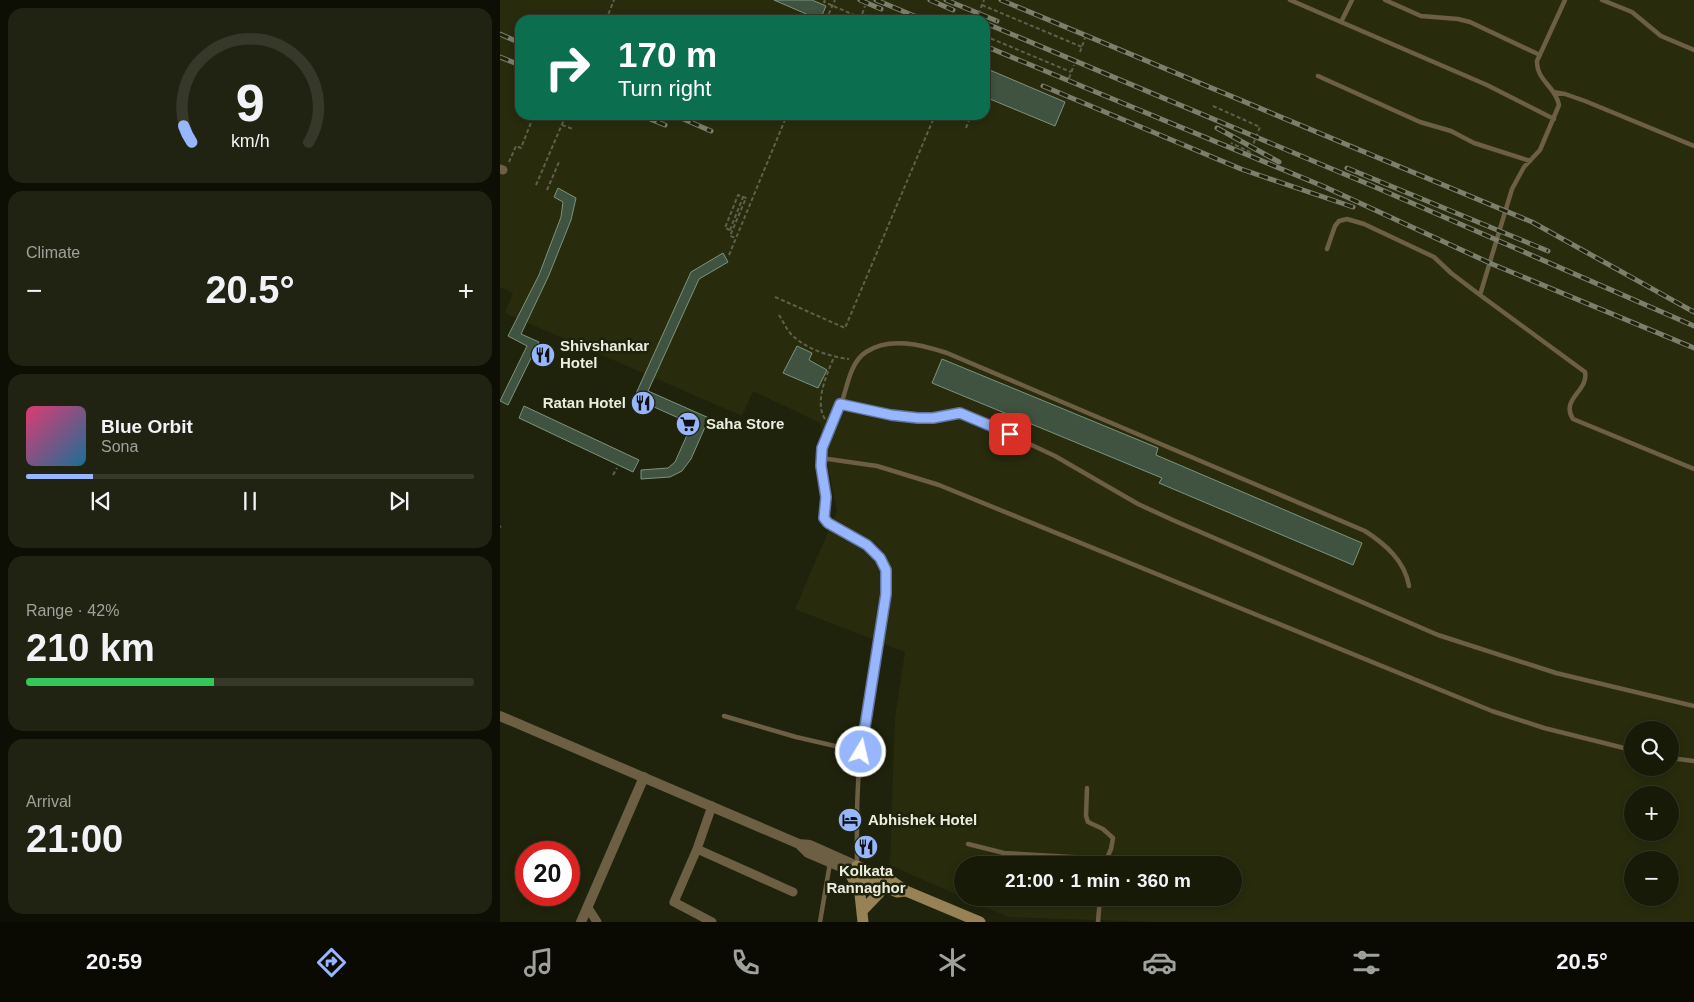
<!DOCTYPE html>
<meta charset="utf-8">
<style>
:root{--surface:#181a08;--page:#212312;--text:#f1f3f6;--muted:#9fa19c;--line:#363829;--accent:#97b6fd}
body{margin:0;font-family:Arial,sans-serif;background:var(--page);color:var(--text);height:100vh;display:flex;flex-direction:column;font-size:19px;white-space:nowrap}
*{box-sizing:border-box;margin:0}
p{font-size:16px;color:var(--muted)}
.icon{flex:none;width:28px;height:28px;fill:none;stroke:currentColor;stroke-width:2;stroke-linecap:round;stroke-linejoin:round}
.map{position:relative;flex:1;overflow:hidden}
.drawer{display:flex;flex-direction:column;gap:8px;padding:8px;background:#0d0e04;width:500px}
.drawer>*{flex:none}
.guide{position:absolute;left:15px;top:15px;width:475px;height:105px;border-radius:15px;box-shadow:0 2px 8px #0003,0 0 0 1px var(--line);background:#0b6e4f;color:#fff;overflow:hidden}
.fabs{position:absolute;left:1124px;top:721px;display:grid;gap:10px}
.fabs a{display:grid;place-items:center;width:55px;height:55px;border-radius:50%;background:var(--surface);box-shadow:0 2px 8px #0003,0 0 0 1px var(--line);font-size:25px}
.speed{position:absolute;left:15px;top:841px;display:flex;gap:10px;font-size:25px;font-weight:700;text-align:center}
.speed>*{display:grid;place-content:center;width:65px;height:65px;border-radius:50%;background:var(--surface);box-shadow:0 2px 8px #0003,0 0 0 1px var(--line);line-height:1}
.speed .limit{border:8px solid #d22;background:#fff;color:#111}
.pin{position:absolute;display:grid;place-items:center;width:42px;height:42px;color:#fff;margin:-21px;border-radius:10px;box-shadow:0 2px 8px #0006}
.me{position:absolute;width:55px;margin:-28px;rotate:9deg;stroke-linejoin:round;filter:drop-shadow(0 0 4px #0008)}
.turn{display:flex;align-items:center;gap:18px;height:105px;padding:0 20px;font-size:22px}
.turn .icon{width:65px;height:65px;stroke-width:2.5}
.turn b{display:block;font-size:35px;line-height:42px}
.big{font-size:38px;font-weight:600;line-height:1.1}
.drawer .widget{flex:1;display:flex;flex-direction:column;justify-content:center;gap:8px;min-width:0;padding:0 18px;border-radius:15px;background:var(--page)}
.drawer .dial{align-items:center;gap:0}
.dial svg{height:130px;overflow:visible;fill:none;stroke:var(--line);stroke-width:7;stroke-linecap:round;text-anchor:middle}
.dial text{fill:var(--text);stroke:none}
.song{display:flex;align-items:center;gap:15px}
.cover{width:60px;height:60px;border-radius:8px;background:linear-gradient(135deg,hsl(340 70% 55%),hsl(200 70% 35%))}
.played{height:5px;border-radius:2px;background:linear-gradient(90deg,var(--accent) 15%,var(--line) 15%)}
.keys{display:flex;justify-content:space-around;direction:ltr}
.heat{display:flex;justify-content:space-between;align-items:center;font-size:28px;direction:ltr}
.charge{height:8px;border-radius:4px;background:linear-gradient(90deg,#34c759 42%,var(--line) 0)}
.trip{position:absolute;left:454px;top:856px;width:288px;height:50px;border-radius:25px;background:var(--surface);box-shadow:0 2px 8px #0003,0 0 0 1px var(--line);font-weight:600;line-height:50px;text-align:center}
.dock{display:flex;height:80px;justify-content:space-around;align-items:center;background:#0a0a03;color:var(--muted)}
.dock .icon{width:35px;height:35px}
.dock .selected{color:var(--accent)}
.dock b{font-size:22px;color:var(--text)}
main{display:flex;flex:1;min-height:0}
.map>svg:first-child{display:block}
.built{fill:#282c0d;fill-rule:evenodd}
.building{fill:#3f5340;stroke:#7d937e}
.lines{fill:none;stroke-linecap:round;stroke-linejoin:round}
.path{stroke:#5e614c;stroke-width:2;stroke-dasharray:4 2.5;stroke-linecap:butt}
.service{stroke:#6c5f43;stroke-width:4.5}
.minor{stroke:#6c5f43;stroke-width:9}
.tertiary{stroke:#6c5f43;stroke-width:10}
.secondary{stroke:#978255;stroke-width:11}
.rail-casing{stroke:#7c7f6b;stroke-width:5}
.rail{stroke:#20230b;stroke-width:3;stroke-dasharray:9;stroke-linecap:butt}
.path-bridge{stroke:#5e614c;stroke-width:2;stroke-dasharray:4 2.5;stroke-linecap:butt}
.route-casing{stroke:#6276a4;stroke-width:12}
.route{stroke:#97b6fd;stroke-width:9}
.labels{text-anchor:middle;stroke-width:5;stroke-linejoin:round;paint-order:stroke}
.poi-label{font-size:15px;font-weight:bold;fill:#ebeedf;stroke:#20230b;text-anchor:start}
</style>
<main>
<section class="drawer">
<div class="widget dial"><svg viewBox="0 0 100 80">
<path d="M14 69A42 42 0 1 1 86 69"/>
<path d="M14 69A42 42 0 0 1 9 59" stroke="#97b6fd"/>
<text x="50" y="56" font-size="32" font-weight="700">9</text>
<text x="50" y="72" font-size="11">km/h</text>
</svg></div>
<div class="widget"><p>Climate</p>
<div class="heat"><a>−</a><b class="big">20.5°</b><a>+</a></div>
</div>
<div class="widget">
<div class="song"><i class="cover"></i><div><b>Blue Orbit</b><p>Sona</p></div></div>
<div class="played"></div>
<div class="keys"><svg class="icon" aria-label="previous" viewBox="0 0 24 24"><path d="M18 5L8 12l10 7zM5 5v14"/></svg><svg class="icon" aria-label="pause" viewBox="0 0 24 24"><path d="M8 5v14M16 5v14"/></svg><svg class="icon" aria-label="next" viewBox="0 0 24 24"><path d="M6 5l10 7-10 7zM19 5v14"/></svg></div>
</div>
<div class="widget"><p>Range · 42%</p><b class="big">210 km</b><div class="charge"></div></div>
<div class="widget"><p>Arrival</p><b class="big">21:00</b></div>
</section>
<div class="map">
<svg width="1194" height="922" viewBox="0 0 1194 922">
<rect width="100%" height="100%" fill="#20230b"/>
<path class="built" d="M 0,0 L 1194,0 L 1194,922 L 655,922 L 508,917 L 464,898 L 732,898 L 732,865 L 462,865 L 462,897 L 390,865 L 395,718 L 405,652 L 295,609 L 337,511 L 320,423 L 253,391 L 242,416 L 5,313 L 13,293 L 0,287 ZM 20,20 L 485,20 L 485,115 L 20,115 ZM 1132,730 L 1170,730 L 1170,768 L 1132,768 ZM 1132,795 L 1170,795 L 1170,832 L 1132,832 ZM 1132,860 L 1170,860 L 1170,898 L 1132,898 Z"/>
<path class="building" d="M 274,0 L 312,0 L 326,6 L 320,20 Z
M 485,68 L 565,102 L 555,126 L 485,97 Z
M 58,188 L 76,198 L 71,220 L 49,275 L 21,334 L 39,342 L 8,405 L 0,401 L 27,346 L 8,336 L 39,275 L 61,217 L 63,202 L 54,197 Z
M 223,253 L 228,262 L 199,279 L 148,391 L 209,418 L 191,459 L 182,471 L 170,477 L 141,479 L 141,470 L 168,468 L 175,462 L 192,424 L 134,398 L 191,272 Z
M 297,346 L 312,353 L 309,360 L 327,370 L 318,388 L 283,373 Z
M 442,359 L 658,448 L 656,455 L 862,543 L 853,565 L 659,483 L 662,478 L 432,383 Z
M 24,406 L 139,460 L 133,472 L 19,418 Z"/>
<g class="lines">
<path class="path" d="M 325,0 L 324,2 L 361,18
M 482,5 L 582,47
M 106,20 L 114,0
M 326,20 L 335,0
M 360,20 L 365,6
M 485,36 L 571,72
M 580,52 L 585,38
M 569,78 L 574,65
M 713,106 L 760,127 L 750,152 L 731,143
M 52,115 L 64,120
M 62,125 L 73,129
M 466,128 L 471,115
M 9,162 L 16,146 L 21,148 L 34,115
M 36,185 L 66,115
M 47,190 L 59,162
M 230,230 L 225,228 L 238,195 L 246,198 L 230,236 L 236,238
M 229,255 L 287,115
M 275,297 L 345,328 L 435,115
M 279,315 C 283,321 286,329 292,335 C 306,349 331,357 349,359
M 325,419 C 314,402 327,374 334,357
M 113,475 L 117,468
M 0,527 L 1,526"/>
<path class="service" d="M 790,0 L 987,85 L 1054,119
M 885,0 L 921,16 L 958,19 L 970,22 L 1040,55
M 1065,0 L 1037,61 C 1036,80 1056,87 1059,105 L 1040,150 L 1024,167 L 1012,189 L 980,295 L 1085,372 C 1089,391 1060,399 1073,419 L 1194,469
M 1102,0 L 1132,12 L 1161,36 L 1194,50
M 841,22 L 852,0
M 818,76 L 920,122 L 951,131 L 974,143 L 1030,161
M 1053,92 L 1065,94 L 1085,101 L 1194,146
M 827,249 L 835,226 L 839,221 L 847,219 L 864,224 L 934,257 L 951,273 L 980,295
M 341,404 C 366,410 392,417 418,418 C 435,419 452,410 468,415 L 555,456 L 638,504 L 675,521 L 938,635 L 1056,673 L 1194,706
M 321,458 L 377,466 L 439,485 L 992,711 L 1044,728 L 1132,750
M 224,716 L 296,737 L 361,752
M 1170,758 L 1194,761
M 587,788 L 586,816 L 588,822 L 603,829 L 613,838 L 611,849 L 604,865
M 468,844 L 504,853 L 606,859
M 357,865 C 357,827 356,789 361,751 C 365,716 395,588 383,563 C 370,540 344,537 326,521 C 323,513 326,506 326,498 C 326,482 319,466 322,449 C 324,434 334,421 340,407 C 347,390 349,363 366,352 C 390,336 422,345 447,353 L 865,531 C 885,544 905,561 909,586
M 320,922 L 330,863
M 598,922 L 600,898"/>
<path class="minor" d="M 0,169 L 3,170
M 212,806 L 197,849 L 174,902 L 212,922
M 197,849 L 293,892
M 88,908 L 97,922"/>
<path class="tertiary" d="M 0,716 L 299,844 L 310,845 L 357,866
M 299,844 L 308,853 L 355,873
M 81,922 L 144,777"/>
<path class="secondary" d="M 348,870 L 357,886
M 358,875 L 397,892 L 405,891
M 363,910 L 385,887
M 363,922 L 357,866 L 393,882 L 406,891 L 480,922"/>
<g class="rail-casing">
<path id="rail" d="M 360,0 L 381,9
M 376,0 L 424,20
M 430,0 L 453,10
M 446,0 L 497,21
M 501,0 L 1032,222 L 1194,312
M 485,23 L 875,187 L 1194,326
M 0,34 L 20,43
M 485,46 L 825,187 L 992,264 L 1194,348
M 0,57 L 20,65
M 543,86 L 741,169 L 853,207
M 140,115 L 165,125
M 174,115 L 211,131
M 717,128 L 779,162
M 847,168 L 1048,251"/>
</g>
<use href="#rail" class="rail"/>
<path class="path-bridge" d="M 476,20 L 484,0
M 230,230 L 243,197 L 246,198"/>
</g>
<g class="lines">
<g class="route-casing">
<path id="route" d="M 361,752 L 386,594 L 386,570 L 380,558 L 367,545 L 328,523 L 324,518 L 326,497 L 321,466 L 322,448 L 340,404 L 391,415 L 418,418 L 433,418 L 460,413 L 510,434"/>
</g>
<use href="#route" class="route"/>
</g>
<defs>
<g id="restaurant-disc" transform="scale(1.25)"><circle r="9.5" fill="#97b6fd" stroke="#20230b"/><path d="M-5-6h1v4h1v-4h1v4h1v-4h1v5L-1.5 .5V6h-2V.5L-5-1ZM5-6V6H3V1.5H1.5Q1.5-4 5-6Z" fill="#111"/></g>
<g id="supermarket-disc" transform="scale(1.25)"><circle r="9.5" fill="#97b6fd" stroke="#20230b"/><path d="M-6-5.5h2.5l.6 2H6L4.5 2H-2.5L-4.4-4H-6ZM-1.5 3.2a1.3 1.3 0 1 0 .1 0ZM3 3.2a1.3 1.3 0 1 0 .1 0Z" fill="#111"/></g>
<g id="hotel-disc" transform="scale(1.25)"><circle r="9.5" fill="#97b6fd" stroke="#20230b"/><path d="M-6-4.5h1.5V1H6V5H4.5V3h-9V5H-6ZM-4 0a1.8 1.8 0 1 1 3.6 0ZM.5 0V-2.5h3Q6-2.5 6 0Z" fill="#111"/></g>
</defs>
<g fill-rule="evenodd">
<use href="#restaurant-disc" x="43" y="355"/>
<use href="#restaurant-disc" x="143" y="403"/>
<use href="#supermarket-disc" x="188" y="424"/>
<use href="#hotel-disc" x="350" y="820"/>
<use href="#restaurant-disc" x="366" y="847"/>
</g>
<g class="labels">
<g class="poi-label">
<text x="60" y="351">Shivshankar<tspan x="60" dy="17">Hotel</tspan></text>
<text x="126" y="408" text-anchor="end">Ratan Hotel</text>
<text x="206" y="429">Saha Store</text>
<text x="368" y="825">Abhishek Hotel</text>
<text x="366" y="876" text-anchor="middle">Kolkata<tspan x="366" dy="17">Rannaghor</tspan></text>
</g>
</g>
</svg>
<div class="fabs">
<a><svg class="icon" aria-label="search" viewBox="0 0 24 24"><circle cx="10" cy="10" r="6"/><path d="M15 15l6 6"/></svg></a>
<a>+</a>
<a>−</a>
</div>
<div class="speed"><div class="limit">20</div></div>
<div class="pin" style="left:510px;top:434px;background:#d93025"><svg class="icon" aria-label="arrive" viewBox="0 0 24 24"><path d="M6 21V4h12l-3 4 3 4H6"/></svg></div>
<svg class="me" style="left:361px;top:752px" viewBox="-20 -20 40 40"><circle r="17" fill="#97b6fd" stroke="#fff" stroke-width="3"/><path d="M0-11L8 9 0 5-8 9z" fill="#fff"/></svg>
<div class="trip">21:00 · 1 min · 360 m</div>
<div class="guide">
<div class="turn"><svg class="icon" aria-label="right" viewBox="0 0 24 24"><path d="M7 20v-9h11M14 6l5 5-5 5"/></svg><div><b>170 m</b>Turn right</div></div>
</div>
</div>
</main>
<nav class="dock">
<b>20:59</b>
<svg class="icon selected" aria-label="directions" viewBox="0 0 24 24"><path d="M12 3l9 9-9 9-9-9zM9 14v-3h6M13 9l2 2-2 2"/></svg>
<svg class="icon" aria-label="music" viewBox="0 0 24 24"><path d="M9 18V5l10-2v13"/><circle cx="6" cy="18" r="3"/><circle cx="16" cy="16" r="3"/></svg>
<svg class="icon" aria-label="phone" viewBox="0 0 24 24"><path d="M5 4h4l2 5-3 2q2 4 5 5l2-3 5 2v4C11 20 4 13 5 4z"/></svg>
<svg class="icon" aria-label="climate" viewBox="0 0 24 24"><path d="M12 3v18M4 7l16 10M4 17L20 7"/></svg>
<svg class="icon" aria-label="car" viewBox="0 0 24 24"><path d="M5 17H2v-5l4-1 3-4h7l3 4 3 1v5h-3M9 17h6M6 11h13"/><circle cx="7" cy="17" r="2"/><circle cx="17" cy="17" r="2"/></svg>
<svg class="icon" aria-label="filters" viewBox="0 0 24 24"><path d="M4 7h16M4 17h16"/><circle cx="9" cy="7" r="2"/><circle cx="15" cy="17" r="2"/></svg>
<b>20.5°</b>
</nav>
